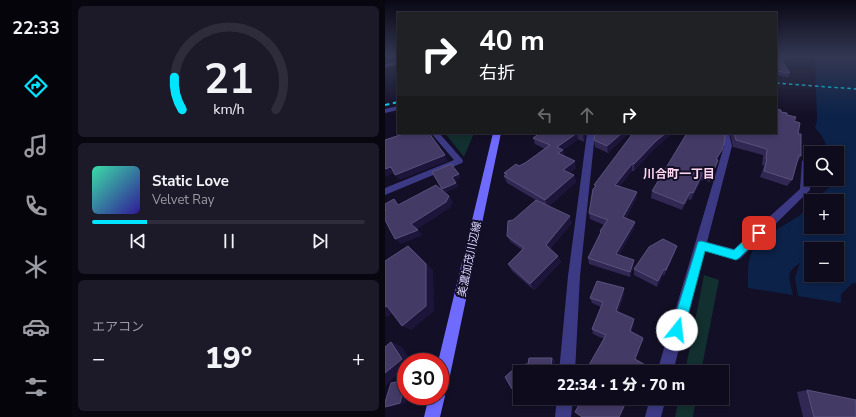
<!DOCTYPE html>
<html lang="ja">
<meta charset="utf-8">
<style>
:root{--surface:#0e0b1c;--page:#1c1929;--text:#f1f3f6;--muted:#9b9ba3;--line:#2e2b3b;--accent:#00e5ff}
body{margin:0;font-family:"Nunito Sans","Noto Sans JP",sans-serif;background:var(--page);color:var(--text);height:100vh;display:flex;flex-direction:column;font-size:15px;white-space:nowrap}
*{box-sizing:border-box;margin:0}
p{font-size:13px;color:var(--muted)}
.icon{flex:none;width:22px;height:22px;fill:none;stroke:currentColor;stroke-width:2;stroke-linecap:round;stroke-linejoin:round}
.map{position:relative;flex:1;overflow:hidden}
.details{display:flex;flex-direction:column;gap:6px;padding:6px;background:#08060f;width:313px}
.details>*{flex:none}
.banner{position:absolute;left:12px;top:12px;width:380px;height:122px;border-radius:0px;box-shadow:0 2px 6px #0003,0 0 0 1px var(--line);background:#202124;color:#fff;overflow:hidden}
.buttons{position:absolute;left:419px;top:146px;display:grid;gap:8px}
.buttons a{display:grid;place-items:center;width:40px;height:40px;border-radius:0px;background:var(--surface);box-shadow:0 2px 6px #0003,0 0 0 1px var(--line);font-size:20px}
.speed{position:absolute;left:12px;top:353px;display:flex;gap:8px;font-size:20px;font-weight:700;text-align:center}
.speed>*{display:grid;place-content:center;width:52px;height:52px;border-radius:50%;background:var(--surface);box-shadow:0 2px 6px #0003,0 0 0 1px var(--line);line-height:1}
.speed .limit{border:6px solid #d22;background:#fff;color:#111}
.pin{position:absolute;display:grid;place-items:center;width:34px;height:34px;color:#fff;margin:-17px;border-radius:8px;box-shadow:0 2px 6px #0006}
.me{position:absolute;width:44px;margin:-22px;rotate:16deg;stroke-linejoin:round;filter:drop-shadow(0 0 3px #0008)}
.turn{display:flex;align-items:center;gap:14px;height:84px;padding:0 16px;font-size:18px}
.turn .icon{width:52px;height:52px;stroke-width:2.5}
.turn b{display:block;font-size:28px;line-height:34px}
.lanes{display:flex;align-items:center;height:38px;padding:0 16px;background:#0003;justify-content:center;gap:20px;direction:ltr}
.lanes .off{opacity:.35}
.big{font-size:30px;font-weight:800;line-height:1.1}
.details .tile{flex:1;display:flex;flex-direction:column;justify-content:center;gap:6px;min-width:0;padding:0 14px;border-radius:6px;background:var(--page)}
.details .dial{align-items:center;gap:0}
.dial svg{height:104px;overflow:visible;fill:none;stroke:var(--line);stroke-width:7;stroke-linecap:round;text-anchor:middle}
.dial text{fill:var(--text);stroke:none}
.song{display:flex;align-items:center;gap:12px}
.cover{width:48px;height:48px;border-radius:6px;background:linear-gradient(135deg,hsl(160 70% 55%),hsl(250 70% 35%))}
.played{height:4px;border-radius:2px;background:linear-gradient(90deg,var(--accent) 20%,var(--line) 20%)}
.keys{display:flex;justify-content:space-around;direction:ltr}
.heat{display:flex;justify-content:space-between;align-items:center;font-size:22px;direction:ltr}
.trip{position:absolute;left:128px;top:365px;width:216px;height:40px;border-radius:0px;background:var(--surface);box-shadow:0 2px 6px #0003,0 0 0 1px var(--line);font-weight:800;line-height:40px;text-align:center}
main{display:flex;flex:1;min-height:0}
.tab-bar{display:flex;flex-direction:column;width:72px;justify-content:space-around;align-items:center;background:#06040b;color:var(--muted)}
.tab-bar .icon{width:28px;height:28px}
.tab-bar .selected{color:var(--accent)}
.tab-bar b{font-size:18px;color:var(--text)}
.map>svg:first-child{display:block}
.green{fill:#12302f}
.water{fill:#0c2248;fill-rule:evenodd}
.lines{fill:none;stroke-linecap:round;stroke-linejoin:round}
.minor{fill:#3d3a85;fill-rule:evenodd}
.secondary{fill:#6f6bff;fill-rule:evenodd}
.rail-far1{stroke:#00e5ff;stroke-width:1.5;stroke-dasharray:3.5 3;stroke-linecap:butt}
.rail{stroke:#00e5ff;stroke-width:2;stroke-dasharray:4.5 3.5;stroke-linecap:butt}
.wall{fill:#312854}
.shaded-wall{fill:#1d163a}
.building{fill:#433a66;stroke:#5a527e}
.route{fill:#00e5ff;stroke:#0095a6}
.labels{text-anchor:middle;stroke-width:4;stroke-linejoin:round;paint-order:stroke}
.street-label{font-size:11px;fill:#d9d4ff;stroke:#130f26}
.neighbourhood-label{font-size:12px;font-weight:bold;fill:#ffd6f0;stroke:#130f26}
</style>
<main>
<nav class="tab-bar">
<b>22:33</b>
<svg class="icon selected" aria-label="directions" viewBox="0 0 24 24"><path d="M12 3l9 9-9 9-9-9zM9 14v-3h6M13 9l2 2-2 2"/></svg>
<svg class="icon" aria-label="music" viewBox="0 0 24 24"><path d="M9 18V5l10-2v13"/><circle cx="6" cy="18" r="3"/><circle cx="16" cy="16" r="3"/></svg>
<svg class="icon" aria-label="phone" viewBox="0 0 24 24"><path d="M5 4h4l2 5-3 2q2 4 5 5l2-3 5 2v4C11 20 4 13 5 4z"/></svg>
<svg class="icon" aria-label="climate" viewBox="0 0 24 24"><path d="M12 3v18M4 7l16 10M4 17L20 7"/></svg>
<svg class="icon" aria-label="car" viewBox="0 0 24 24"><path d="M5 17H2v-5l4-1 3-4h7l3 4 3 1v5h-3M9 17h6M6 11h13"/><circle cx="7" cy="17" r="2"/><circle cx="17" cy="17" r="2"/></svg>
<svg class="icon" aria-label="filters" viewBox="0 0 24 24"><path d="M4 7h16M4 17h16"/><circle cx="9" cy="7" r="2"/><circle cx="15" cy="17" r="2"/></svg>
</nav>
<section class="details">
<div class="tile dial"><svg viewBox="0 0 100 80">
<path d="M14 69A42 42 0 1 1 86 69"/>
<path d="M14 69A42 42 0 0 1 8 44" stroke="#00e5ff"/>
<text x="50" y="56" font-size="32" font-weight="700">21</text>
<text x="50" y="72" font-size="11">km/h</text>
</svg></div>
<div class="tile">
<div class="song"><i class="cover"></i><div><b>Static Love</b><p>Velvet Ray</p></div></div>
<div class="played"></div>
<div class="keys"><svg class="icon" aria-label="previous" viewBox="0 0 24 24"><path d="M18 5L8 12l10 7zM5 5v14"/></svg><svg class="icon" aria-label="pause" viewBox="0 0 24 24"><path d="M8 5v14M16 5v14"/></svg><svg class="icon" aria-label="next" viewBox="0 0 24 24"><path d="M6 5l10 7-10 7zM19 5v14"/></svg></div>
</div>
<div class="tile"><p>エアコン</p>
<div class="heat"><a>−</a><b class="big">19°</b><a>+</a></div>
</div>
</section>
<div class="map">
<svg width="471" height="417" viewBox="0 0 471 417">
<rect width="100%" height="100%" fill="#130f26"/>
<path class="green" d="M 60,133 L 89,133 L 79,157 Z
M 319,275 L 334,280 L 316,372 L 300,372 Z
M 294,398 L 311,398 L 308,417 L 290,417 Z"/>
<path class="water" d="M 430,56 L 471,56 L 471,284 L 469,282 L 456,294 L 456,303 L 413,296 L 410,278 L 415,263 C 399,273 405,280 408,295 L 363,288 C 362,256 364,247 390,229 L 391,230 L 414,216 L 426,204 L 426,227 L 452,227 L 452,201 L 431,201 L 436,194 L 444,188 L 443,179 L 452,179 L 452,153 L 445,153 L 437,136 L 430,128 L 432,120 ZM 426,249 L 452,249 L 452,275 L 426,275 Z"/>
<g class="lines">
<path class="minor" d="M 13,60 L 13,64 L 0,68 L 0,64 Z
M 13,106 L 13,110 L 0,113 L 0,109 Z
M 46,133 L 54,133 L 77,159 L 78,161 L 77,163 L 0,195 L 0,188 L 69,160 Z
M 202,133 L 210,133 L 195,276 L 190,372 L 174,372 L 183,276 Z
M 336,133 L 344,133 L 347,146 L 322,242 L 349,249 L 415,189 L 417,161 L 421,158 L 425,161 L 425,190 L 355,259 L 351,260 L 319,251 L 288,372 L 272,372 L 339,146 Z
M 172,398 L 188,398 L 186,417 L 170,417 Z
M 265,398 L 281,398 L 276,417 L 260,417 Z"/>
<path class="secondary" d="M 108,133 L 116,133 L 63,385 L 61,391 L 58,392 L 60,396 L 55,417 L 39,417 L 44,396 L 55,396 L 55,362 L 53,362 Z"/>
<path class="rail-far1" d="M 391,83 L 471,89"/>
<path class="rail" d="M 0,105 L 13,102"/>
</g>
<path class="wall" d="M 391,56 L 398,62 L 405,73 L 403,77 L 391,75 Z
M 396,112 L 402,115 L 409,121 L 413,134 L 416,156 L 412,163 L 407,180 L 402,186 L 375,177 L 379,166 L 377,165 L 378,155 L 348,147 L 345,133 L 391,133 Z
M 155,133 L 201,133 L 199,142 L 193,139 L 178,150 L 180,157 L 191,168 L 184,173 L 189,175 L 191,182 L 164,206 L 187,223 L 165,249 L 176,262 L 149,290 L 127,271 L 123,264 L 137,250 L 126,242 L 122,236 L 128,220 L 154,202 L 122,183 L 119,176 L 121,175 L 119,173 L 140,163 L 160,149 L 150,144 L 148,138 Z
M 210,133 L 288,133 L 270,148 L 249,171 L 247,171 L 234,187 L 252,192 L 251,199 L 241,218 L 250,222 L 249,228 L 234,255 L 249,265 L 245,277 L 204,264 L 203,258 L 215,234 L 215,231 L 219,225 L 205,219 L 204,213 L 210,187 L 209,185 L 246,136 L 243,134 L 223,153 L 210,147 L 209,140 Z
M 334,157 L 333,159 L 333,160 L 325,182 L 316,180 L 306,200 L 303,199 L 297,210 L 266,198 L 267,191 Z
M 292,246 L 290,252 L 279,276 L 278,275 L 272,287 L 249,275 L 249,269 Z
M 239,288 L 239,294 L 233,312 L 249,324 L 246,332 L 258,338 L 257,343 L 200,372 L 219,339 L 208,334 L 207,329 L 216,307 L 207,303 L 205,298 Z
M 144,358 L 167,358 L 170,361 L 169,372 L 135,372 L 135,391 L 127,389 L 120,377 L 133,365 L 143,364 Z
M 422,390 L 471,417 L 418,417 L 412,392 Z
M 251,398 L 261,398 L 260,401 L 258,402 Z"/>
<path class="shaded-wall" d="M 4,56 L 11,56 L 13,59 L 0,63 L 0,58 Z
M 192,133 L 193,139 L 178,150 L 180,157 L 175,160 L 172,147 Z
M 199,133 L 201,133 L 199,142 L 198,135 Z
M 237,133 L 243,133 L 243,134 L 223,153 L 222,146 Z
M 281,133 L 288,133 L 270,148 L 249,171 L 249,164 L 271,141 Z
M 337,150 L 334,157 L 329,166 L 331,159 Z
M 60,155 L 63,161 L 15,180 L 10,175 Z
M 190,161 L 191,168 L 179,177 L 178,170 Z
M 247,164 L 247,171 L 230,192 L 230,185 Z
M 6,167 L 11,172 L 0,177 L 0,169 Z
M 318,173 L 316,180 L 306,200 L 308,193 Z
M 74,174 L 76,178 L 69,181 L 67,177 Z
M 189,175 L 191,182 L 163,207 L 160,200 Z
M 71,183 L 74,186 L 60,193 L 57,189 Z
M 252,192 L 251,199 L 238,223 L 238,217 Z
M 305,192 L 303,199 L 297,210 L 299,204 Z
M 64,196 L 68,202 L 65,208 L 31,230 L 26,224 Z
M 185,216 L 187,223 L 163,252 L 161,245 Z
M 250,222 L 249,228 L 231,260 L 231,254 Z
M 33,230 L 38,235 L 16,244 L 10,239 Z
M 23,246 L 31,252 L 48,270 L 49,311 L 26,330 L 17,326 Z
M 292,246 L 290,252 L 279,276 L 281,270 Z
M 173,256 L 176,262 L 149,290 L 145,284 Z
M 249,260 L 249,265 L 245,277 L 245,272 Z
M 279,269 L 278,275 L 272,287 L 273,281 Z
M 239,288 L 239,294 L 231,316 L 231,311 Z
M 2,306 L 11,310 L 3,317 L 0,316 L 0,307 Z
M 249,319 L 249,324 L 244,336 L 245,331 Z
M 6,342 L 16,346 L 27,362 L 21,362 L 21,367 L 0,386 L 0,373 Z
M 167,358 L 170,361 L 169,372 L 165,372 Z
M 21,380 L 21,396 L 23,396 L 21,403 L 5,407 L 0,407 Z"/>
<path class="building" d="M 391,56 L 396,56 L 398,62 L 405,73 L 391,71 Z
M 391,109 L 396,110 L 396,112 L 402,113 L 402,115 L 411,117 L 409,121 L 415,123 L 413,134 L 416,134 L 416,156 L 414,155 L 407,180 L 379,171 L 382,159 L 381,159 L 382,149 L 351,140 L 349,133 L 391,133 Z
M 21,133 L 44,133 L 60,155 L 10,175 L 6,167 L 0,169 L 0,140 Z
M 155,133 L 192,133 L 172,147 L 178,150 L 173,153 L 190,161 L 178,170 L 189,175 L 160,200 L 119,176 L 122,174 L 119,173 L 131,164 L 134,166 L 140,163 L 165,145 L 148,138 Z
M 194,133 L 199,133 L 198,135 Z
M 210,133 L 237,133 L 222,146 L 209,140 Z
M 248,133 L 281,133 L 271,141 L 249,164 L 247,164 L 230,185 L 252,192 L 238,217 L 250,222 L 231,254 L 249,260 L 245,272 L 203,258 L 216,232 L 215,231 L 223,220 L 204,213 L 208,189 L 211,186 L 209,185 Z
M 302,133 L 339,133 L 340,139 L 337,150 L 331,159 L 333,160 L 327,175 L 318,173 L 308,193 L 305,192 L 299,204 L 267,191 Z
M 66,164 L 74,174 L 67,177 L 71,183 L 57,189 L 47,172 Z
M 51,185 L 64,196 L 61,202 L 26,224 L 33,230 L 10,239 L 0,220 L 0,210 L 1,210 L 0,209 L 0,204 L 9,199 L 13,205 Z
M 151,200 L 185,216 L 161,245 L 173,256 L 145,284 L 123,264 L 139,248 L 122,236 L 123,221 L 128,220 Z
M 278,239 L 292,246 L 281,270 L 279,269 L 273,281 L 249,269 L 264,247 Z
M 23,246 L 41,264 L 41,306 L 17,326 L 2,306 L 0,307 L 0,261 Z
M 212,281 L 239,288 L 231,311 L 249,319 L 245,331 L 258,338 L 250,359 L 271,371 L 270,372 L 200,372 L 221,335 L 207,329 L 218,302 L 205,298 Z
M 6,342 L 17,359 L 0,373 L 0,347 Z
M 144,358 L 167,358 L 165,372 L 135,372 L 135,390 L 127,389 L 120,377 L 133,365 L 143,364 Z
M 21,380 L 15,403 L 0,407 L 0,402 L 6,383 Z
M 422,390 L 471,400 L 471,417 L 429,417 Z
M 192,398 L 243,398 L 234,417 L 197,417 L 190,412 L 196,401 Z
M 255,398 L 261,398 L 260,401 Z"/>
<linearGradient id="sky" x2="0" y2="1"><stop stop-color="#0a0815"/><stop offset="0.49" stop-color="#333752"/><stop offset="1" stop-color="#333752" stop-opacity="0"/></linearGradient>
<rect width="471" height="115" fill="url(#sky)"/>
<path class="route" d="M 374,229 L 377,230 L 379,233 L 377,236 L 354,258 L 351,260 L 320,251 L 299,330 L 297,334 L 292,336 L 288,334 L 286,330 L 313,242 L 316,241 L 349,250 L 370,230 Z"/>
<g class="labels">
<g class="street-label">
<text transform="translate(84 259) rotate(-78)" y="4">美濃加茂川辺線</text>
</g>
<g class="neighbourhood-label">
<text x="294" y="178">川合町一丁目</text>
</g>
</g>
</svg>
<div class="buttons">
<a><svg class="icon" aria-label="search" viewBox="0 0 24 24"><circle cx="10" cy="10" r="6"/><path d="M15 15l6 6"/></svg></a>
<a>+</a>
<a>−</a>
</div>
<div class="speed"><div class="limit">30</div></div>
<div class="pin" style="left:374px;top:233px;background:#d93025"><svg class="icon" aria-label="arrive" viewBox="0 0 24 24"><path d="M6 21V4h12l-3 4 3 4H6"/></svg></div>
<svg class="me" style="left:292px;top:330px" viewBox="-20 -20 40 40"><circle r="19" fill="#fff"/><path d="M0-13L10 11 0 6-10 11z" fill="#00e5ff"/></svg>
<div class="trip">22:34 · 1 分 · 70 m</div>
<div class="banner">
<div class="turn"><svg class="icon" aria-label="right" viewBox="0 0 24 24"><path d="M7 20v-9h11M14 6l5 5-5 5"/></svg><div><b>40 m</b>右折</div></div>
<div class="lanes"><svg class="icon off" aria-label="left" viewBox="0 0 24 24"><path d="M17 20v-9H6M10 6l-5 5 5 5"/></svg><svg class="icon off" aria-label="ahead" viewBox="0 0 24 24"><path d="M12 20V5M6 11l6-6 6 6"/></svg><svg class="icon" aria-label="right" viewBox="0 0 24 24"><path d="M7 20v-9h11M14 6l5 5-5 5"/></svg></div>
</div>
</div>
</main>
